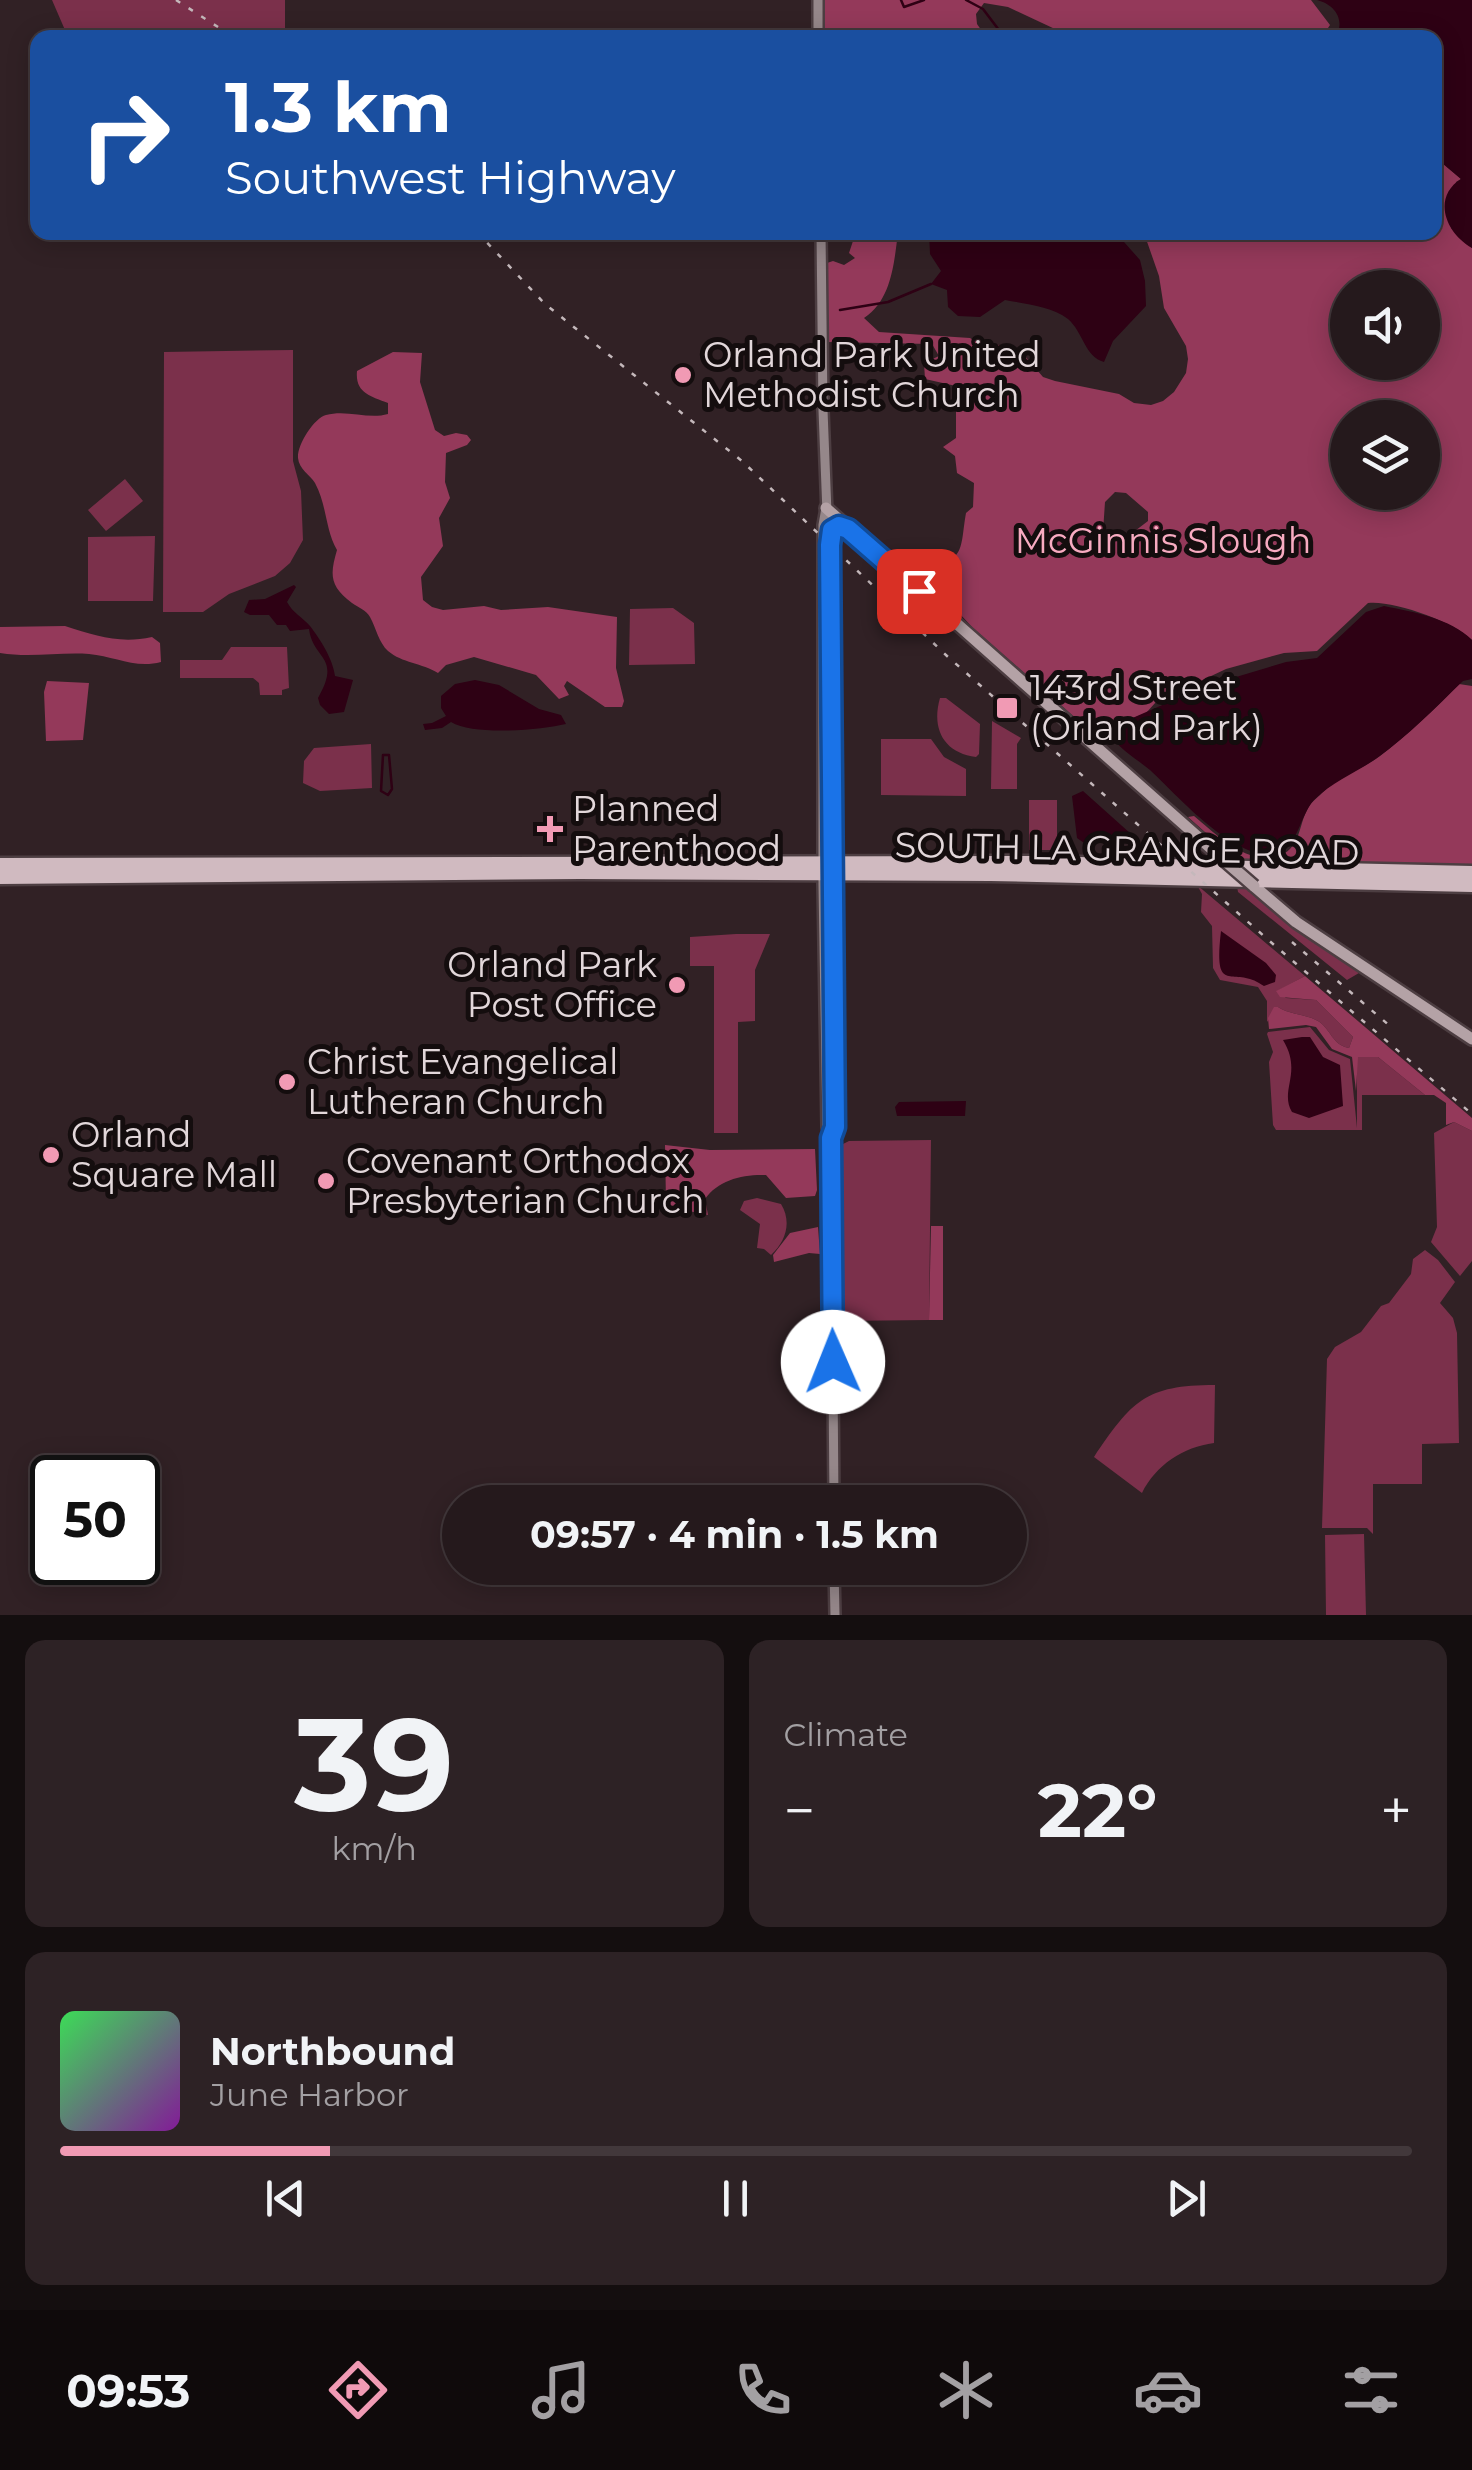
<!DOCTYPE html>
<meta charset="utf-8">
<style>
:root{--surface:#25191c;--page:#2d2225;--text:#f1f3f6;--muted:#a3a0a3;--line:#42383b;--accent:#f19ab4}
body{margin:0;font-family:Montserrat,sans-serif;background:var(--page);color:var(--text);height:100vh;display:flex;flex-direction:column;font-size:38px;white-space:nowrap}
*{box-sizing:border-box;margin:0}
p{font-size:32px;color:var(--muted)}
.icon{flex:none;width:55px;height:55px;fill:none;stroke:currentColor;stroke-width:2;stroke-linecap:round;stroke-linejoin:round}
.map{position:relative;height:1615px;overflow:hidden}
.panel{display:flex;flex-direction:column;gap:25px;padding:25px;background:#140e0f;flex:1}
.panel>*{flex:none}
.banner{position:absolute;left:30px;top:30px;width:1412px;height:210px;border-radius:20px;box-shadow:0 5px 25px #0003,0 0 0 2px var(--line);background:#1a4fa0;color:#fff;overflow:hidden}
.fabs{position:absolute;left:1330px;top:270px;display:grid;gap:20px}
.fabs a{display:grid;place-items:center;width:110px;height:110px;border-radius:50%;background:var(--surface);box-shadow:0 5px 25px #0003,0 0 0 2px var(--line);font-size:50px}
.speed{position:absolute;left:30px;top:1455px;display:flex;gap:20px;font-size:50px;font-weight:700;text-align:center}
.speed>*{display:grid;place-content:center;width:130px;height:130px;border-radius:50%;background:var(--surface);box-shadow:0 5px 25px #0003,0 0 0 2px var(--line);line-height:1}
.speed .limit{border:5px solid #111;border-radius:15px;background:#fff;color:#111}
.pin{position:absolute;display:grid;place-items:center;width:85px;height:85px;color:#fff;margin:-42px;border-radius:20px;box-shadow:0 5px 15px #0006}
.me{position:absolute;width:110px;margin:-55px;rotate:359deg;stroke-linejoin:round;filter:drop-shadow(0 0 8px #0008)}
.turn{display:flex;align-items:center;gap:35px;height:210px;padding:0 30px;font-size:45px}
.turn .icon{width:130px;height:130px;stroke-width:2.5}
.turn b{display:block;font-size:70px;line-height:85px}
.big{font-size:75px;font-weight:700;line-height:1.1}
.panel .tile{flex:1;display:flex;flex-direction:column;justify-content:center;gap:15px;min-width:0;padding:0 35px;border-radius:20px;background:var(--page)}
.panel .dial{align-items:center;gap:0}
.dial b{font-size:130px;line-height:1}
.song{display:flex;align-items:center;gap:30px}
.cover{width:120px;height:120px;border-radius:15px;background:linear-gradient(135deg,hsl(130 70% 55%),hsl(290 70% 35%))}
.played{height:10px;border-radius:5px;background:linear-gradient(90deg,var(--accent) 20%,var(--line) 20%)}
.keys{display:flex;justify-content:space-around;direction:ltr}
.heat{display:flex;justify-content:space-between;align-items:center;font-size:55px;direction:ltr}
.panel .tiles{flex:1;display:grid;gap:25px;grid-template-columns:1fr 1fr}
.tile:last-child{grid-column:span 2}
.trip{position:absolute;left:442px;top:1485px;width:585px;height:100px;border-radius:50px;background:var(--surface);box-shadow:0 5px 25px #0003,0 0 0 2px var(--line);font-weight:700;line-height:100px;text-align:center}
.dock{display:flex;height:160px;justify-content:space-around;align-items:center;background:#0f0a0b;color:var(--muted)}
.dock .icon{width:70px;height:70px}
.dock .current{color:var(--accent)}
.dock b{font-size:45px;color:var(--text)}
.map>svg:first-child{display:block}
.green{fill:#7b304b}
.forest{fill:#94395a;fill-rule:evenodd}
.water{fill:#2e0114}
.lines{fill:none;stroke-linecap:round;stroke-linejoin:round}
.stream{stroke:#2e0114;stroke-width:2.5}
.secondary-casing{stroke:#4d3e42;stroke-width:14}
.primary-casing{stroke:#4d3e42;stroke-width:16}
.highway-casing{stroke:#4d3e42;stroke-width:19}
.secondary{stroke:#95878a;stroke-width:9}
.primary{stroke:#b4a2a6;stroke-width:11}
.highway{stroke:#d0bac0;stroke-width:14}
.rail{stroke:#c4b8bb;stroke-width:2.5;stroke-dasharray:5 10;stroke-linecap:butt}
.primary-bridge-casing{stroke:#4d3e42;stroke-width:16;stroke-linecap:butt}
.primary-bridge{stroke:#b4a2a6;stroke-width:11}
.route-casing{stroke:#114b97;stroke-width:25}
.route{stroke:#1a73e8;stroke-width:18}
.poi-dot{fill:#f19ab4;stroke:#140d0e;stroke-width:4}
.labels{text-anchor:middle;stroke-width:10;stroke-linejoin:round;paint-order:stroke}
.poi-label{font-size:35px;fill:#e2d7da;stroke:#140d0e;text-anchor:start}
.park-label{font-size:35px;fill:#f8abc1;stroke:#140d0e}
.street-label{font-size:35px;fill:#e2d7da;stroke:#140d0e}
</style>
<div class="map">
<svg width="1472" height="1615" viewBox="0 0 1472 1615">
<rect width="100%" height="100%" fill="#312125"/>
<path class="green" d="M 52,0 L 285,0 L 285,37 L 68,37 Z
M 293,350 L 293,461 L 301,491 L 303,540 L 290,563 L 275,576 L 229,594 L 203,612 L 163,612 L 164,352 Z
M 125,479 L 143,501 L 106,531 L 88,510 Z
M 155,536 L 153,601 L 88,601 L 88,537 Z
M 673,608 L 694,623 L 695,664 L 629,665 L 630,609 Z
M 231,647 L 287,647 L 289,688 L 282,690 L 282,695 L 260,695 L 259,683 L 253,678 L 180,678 L 180,660 L 222,660 Z
M 940,698 L 946,698 L 980,724 L 979,754 L 976,757 C 944,753 931,729 940,698 Z
M 992,721 L 1021,738 L 1017,744 L 1017,789 L 991,789 Z
M 881,739 L 931,739 L 944,757 L 966,769 L 966,796 L 881,795 Z
M 371,744 L 372,788 L 320,791 L 303,783 L 304,761 L 314,748 Z
M 1029,800 L 1057,800 L 1057,850 L 1029,850 Z
M 1197,885 L 1305,976 L 1277,991 L 1286,998 L 1316,1000 L 1353,1037 L 1349,1048 C 1332,1045 1331,1029 1318,1021 C 1306,1014 1290,1015 1278,1007 L 1267,1022 L 1267,1001 L 1258,987 L 1220,980 L 1213,968 L 1212,926 L 1201,912 L 1202,894 Z
M 1237,886 L 1249,886 L 1360,968 L 1359,973 L 1347,980 L 1238,892 Z
M 736,934 L 770,934 L 755,970 L 755,1021 L 738,1022 L 738,1133 L 714,1133 L 714,966 L 690,966 L 690,937 Z
M 1310,1027 L 1329,1050 L 1350,1059 L 1357,1128 L 1357,1057 L 1378,1057 L 1425,1095 L 1362,1095 L 1362,1130 L 1276,1130 L 1273,1125 L 1269,1062 L 1273,1052 L 1267,1034 L 1268,1032 Z
M 1454,1122 L 1472,1131 L 1472,1261 L 1460,1276 L 1431,1242 L 1437,1227 L 1434,1133 Z
M 931,1140 L 929,1320 L 839,1321 L 839,1146 L 849,1141 Z
M 757,1198 L 781,1204 C 792,1222 786,1241 771,1255 L 764,1249 L 757,1248 L 760,1224 L 740,1210 L 744,1201 Z
M 1425,1250 L 1438,1260 L 1455,1282 L 1440,1303 L 1453,1318 L 1457,1333 L 1459,1443 L 1422,1444 L 1422,1484 L 1373,1484 L 1373,1534 L 1367,1528 L 1322,1528 L 1327,1359 L 1335,1347 L 1361,1332 L 1381,1306 L 1389,1303 L 1411,1274 L 1413,1259 Z
M 1215,1385 L 1214,1443 C 1183,1447 1156,1465 1142,1493 L 1094,1457 C 1132,1401 1145,1385 1215,1385 Z
M 1364,1534 L 1366,1615 L 1326,1615 L 1325,1535 Z"/>
<path class="forest" d="M 824,0 L 1311,0 L 1330,25 L 1326,31 C 1318,31 1309,28 1301,29 C 1282,31 1259,48 1238,33 L 1216,38 L 1072,37 L 1008,7 L 984,3 L 976,14 L 977,24 L 986,37 L 824,37 Z
M 1435,157 L 1461,179 L 1456,182 L 1451,228 L 1472,248 L 1472,640 C 1454,622 1393,600 1368,603 L 1317,651 L 1284,653 L 1226,669 L 1156,702 L 1146,713 L 1121,723 L 1108,720 L 1096,736 L 972,627 L 933,585 L 922,579 L 924,564 C 967,565 960,545 966,513 L 973,507 L 974,483 L 957,473 L 955,456 L 943,447 L 956,438 L 956,386 L 925,379 L 924,363 L 939,356 L 932,344 L 827,342 L 827,263 L 833,261 L 844,265 L 855,258 L 849,253 L 853,241 L 850,233 L 898,233 C 894,262 892,300 864,318 L 879,332 L 970,338 L 978,343 L 1010,346 L 1024,355 L 1043,377 L 1055,381 L 1119,394 L 1134,403 L 1151,405 L 1163,401 L 1174,392 L 1186,373 L 1188,359 L 1186,346 L 1164,308 L 1159,276 L 1144,233 L 1435,232 ZM 1348,288 L 1422,288 L 1422,362 L 1348,362 ZM 1348,418 L 1422,418 L 1422,492 L 1348,492 ZM 1115,492 L 1126,493 L 1148,512 L 1148,521 L 1127,537 L 1109,537 L 1103,532 L 1105,502 Z
M 393,352 L 422,353 L 420,382 L 435,430 L 444,436 L 456,433 L 467,435 L 471,440 L 467,445 L 446,453 L 445,482 L 450,498 L 439,518 L 443,546 L 421,577 L 423,600 L 432,607 L 443,610 L 484,606 L 501,610 L 548,607 L 617,617 L 616,668 L 624,701 L 622,707 L 605,707 L 567,681 L 564,686 L 569,695 L 559,699 L 536,675 L 474,657 L 446,665 L 438,673 C 422,663 402,663 388,651 C 379,643 376,628 370,617 C 366,610 359,608 352,603 C 329,586 330,574 337,550 C 325,529 327,505 315,483 C 310,475 299,469 298,458 C 297,445 314,418 326,415 C 347,409 368,420 388,414 L 388,403 C 370,396 355,393 357,371 Z
M 65,626 C 96,636 120,644 152,637 L 160,643 L 161,662 C 135,669 114,656 89,654 C 59,652 30,658 0,653 L 0,627 Z
M 47,681 L 89,683 L 83,740 L 46,741 L 44,692 Z
M 1459,684 L 1472,686 L 1472,868 L 1257,863 L 1234,858 L 1188,817 L 1194,816 C 1216,834 1249,868 1281,855 C 1300,847 1299,825 1307,810 C 1310,803 1317,798 1322,793 C 1339,776 1361,770 1380,756 C 1408,734 1434,710 1459,684 Z
M 1305,976 L 1472,1118 L 1472,1131 L 1454,1122 L 1446,1125 L 1446,1103 L 1434,1095 L 1425,1095 L 1378,1057 L 1358,1057 L 1356,1091 L 1352,1057 L 1332,1049 L 1316,1027 L 1306,1025 L 1269,1029 L 1268,1018 L 1274,1007 L 1278,1007 C 1290,1015 1306,1014 1318,1021 C 1331,1029 1332,1045 1349,1048 L 1353,1037 L 1316,1000 L 1280,997 L 1276,991 Z
M 665,1145 L 710,1150 L 815,1149 L 817,1190 L 815,1196 L 786,1198 L 766,1175 C 743,1174 718,1180 705,1199 L 708,1215 L 684,1210 L 675,1215 L 666,1203 Z
M 931,1226 L 943,1226 L 943,1320 L 929,1320 Z
M 818,1227 L 820,1254 L 809,1253 L 774,1262 L 773,1255 L 790,1233 Z"/>
<path class="water" d="M 1317,0 L 1472,0 L 1472,248 C 1445,233 1432,197 1461,179 L 1435,157 L 1435,38 L 1336,37 C 1346,18 1333,4 1317,0 Z
M 929,233 L 1116,233 L 1140,260 L 1145,281 L 1146,306 L 1113,341 L 1104,362 C 1085,357 1083,332 1068,319 C 1051,306 1026,304 1005,300 L 980,317 L 958,316 L 948,307 L 947,290 L 931,284 L 941,271 L 930,254 Z
M 294,585 L 296,587 L 287,602 C 293,613 302,617 310,626 C 320,639 333,659 335,676 L 353,680 L 344,712 L 329,714 L 320,705 L 318,698 C 342,656 313,660 309,629 L 290,631 L 286,625 L 277,625 L 269,615 L 250,615 L 244,612 L 249,600 L 265,599 Z
M 1384,606 C 1413,612 1450,618 1472,640 L 1472,679 L 1463,681 C 1435,708 1409,735 1377,758 C 1356,773 1333,781 1314,800 C 1300,815 1297,850 1275,854 C 1233,860 1178,796 1150,770 C 1138,760 1125,753 1115,741 L 1113,731 L 1121,723 L 1206,686 L 1286,662 L 1317,658 L 1366,612 Z
M 475,680 L 499,685 L 539,709 L 561,715 L 566,724 C 540,730 474,736 451,722 L 442,728 L 425,730 L 423,724 L 432,723 L 446,716 L 441,708 L 441,696 L 455,684 Z
M 1083,791 L 1131,834 L 1131,840 L 1105,836 L 1084,843 L 1077,838 L 1072,796 Z
M 1221,931 L 1266,963 L 1276,975 L 1275,982 L 1264,986 C 1233,963 1213,1000 1221,931 Z
M 1302,1037 L 1310,1037 L 1323,1057 L 1340,1065 L 1343,1106 L 1309,1118 L 1292,1112 C 1279,1090 1303,1073 1283,1040 Z
M 966,1101 L 965,1116 L 897,1116 L 895,1107 L 899,1102 Z"/>
<g class="lines">
<path class="stream" d="M 901,0 L 904,7 L 924,0
M 966,0 L 983,9 L 1005,38
M 840,310 L 888,302 L 931,284
M 383,755 L 389,755 L 392,789 L 388,795 L 381,791 Z"/>
<g class="secondary-casing">
<path id="secondary" d="M 818,0 L 818,38
M 821,232 L 823,410 L 832,642 L 835,1127 L 831,1138
M 826,508 L 823,525 L 823,885 L 827,1127 L 831,1138 L 834,1502
M 834,1568 L 835,1615"/>
</g>
<g class="primary-casing">
<path id="primary" d="M 826,508 L 1224,860
M 1254,886 L 1296,922 L 1472,1039"/>
</g>
<g class="highway-casing">
<path id="highway" d="M 0,865 L 1035,863 L 1472,873
M 0,877 L 580,872 L 991,874 L 1472,885"/>
</g>
<use href="#secondary" class="secondary"/>
<use href="#primary" class="primary"/>
<use href="#highway" class="highway"/>
<path class="rail" d="M 176,0 L 235,38
M 477,232 L 545,304 L 742,461 L 947,656 L 1273,944 L 1472,1114
M 1292,942 L 1390,1026"/>
<g class="primary-bridge-casing">
<path id="primary-bridge" d="M 1224,860 L 1254,886"/>
</g>
<use href="#primary-bridge" class="primary-bridge"/>
</g>
<g class="lines">
<g class="route-casing">
<path id="route" d="M 833,1362 L 831,1138 L 835,1127 L 830,545 L 832,530 L 839,526 L 848,529 L 919,591"/>
</g>
<use href="#route" class="route"/>
</g>
<g class="poi-dot">
<circle cx="683" cy="375" r="10"/>
<rect x="995" y="696" width="24" height="24" rx="5"/>
<path d="M545 814h10v10h10v10h-10v10h-10v-10h-10v-10h10z"/>
<circle cx="677" cy="985" r="10"/>
<circle cx="287" cy="1082" r="10"/>
<circle cx="51" cy="1155" r="10"/>
<circle cx="326" cy="1181" r="10"/>
</g>
<g class="labels">
<g class="poi-label">
<text x="703" y="367">Orland Park United<tspan x="703" dy="40">Methodist Church</tspan></text>
<text x="1030" y="700">143rd Street<tspan x="1030" dy="40">(Orland Park)</tspan></text>
<text x="572" y="821">Planned<tspan x="572" dy="40">Parenthood</tspan></text>
<text x="657" y="977" text-anchor="end">Orland Park<tspan x="657" dy="40">Post Office</tspan></text>
<text x="307" y="1074">Christ Evangelical<tspan x="307" dy="40">Lutheran Church</tspan></text>
<text x="71" y="1147">Orland<tspan x="71" dy="40">Square Mall</tspan></text>
<text x="346" y="1173">Covenant Orthodox<tspan x="346" dy="40">Presbyterian Church</tspan></text>
</g>
<g class="park-label">
<text x="1163" y="553">McGinnis Slough</text>
</g>
<g class="street-label">
<text transform="translate(1127 849) rotate(1)" y="12">SOUTH LA GRANGE ROAD</text>
</g>
</g>
</svg>
<div class="fabs">
<a><svg class="icon" aria-label="sound" viewBox="0 0 24 24"><path d="M4 9h4l5-4v14l-5-4H4zM17 9q2 3 0 6"/></svg></a>
<a><svg class="icon" aria-label="layers" viewBox="0 0 24 24"><path d="M12 4l9 5-9 5-9-5zM3 14l9 5 9-5"/></svg></a>
</div>
<div class="speed"><div class="limit">50</div></div>
<div class="pin" style="left:919px;top:591px;background:#d93025"><svg class="icon" aria-label="arrive" viewBox="0 0 24 24"><path d="M6 21V4h12l-3 4 3 4H6"/></svg></div>
<svg class="me" style="left:833px;top:1362px" viewBox="-20 -20 40 40"><circle r="19" fill="#fff"/><path d="M0-13L10 11 0 6-10 11z" fill="#1a73e8"/></svg>
<div class="trip">09:57 · 4 min · 1.5 km</div>
<div class="banner">
<div class="turn"><svg class="icon" aria-label="right" viewBox="0 0 24 24"><path d="M7 20v-9h11M14 6l5 5-5 5"/></svg><div><b>1.3 km</b>Southwest Highway</div></div>
</div>
</div>
<section class="panel">
<div class="tiles">
<div class="tile dial"><b>39</b><p>km/h</p></div>
<div class="tile"><p>Climate</p>
<div class="heat"><a>−</a><b class="big">22°</b><a>+</a></div>
</div>
<div class="tile">
<div class="song"><i class="cover"></i><div><b>Northbound</b><p>June Harbor</p></div></div>
<div class="played"></div>
<div class="keys"><svg class="icon" aria-label="previous" viewBox="0 0 24 24"><path d="M18 5L8 12l10 7zM5 5v14"/></svg><svg class="icon" aria-label="pause" viewBox="0 0 24 24"><path d="M8 5v14M16 5v14"/></svg><svg class="icon" aria-label="next" viewBox="0 0 24 24"><path d="M6 5l10 7-10 7zM19 5v14"/></svg></div>
</div>
</div>
</section>
<nav class="dock">
<b>09:53</b>
<svg class="icon current" aria-label="directions" viewBox="0 0 24 24"><path d="M12 3l9 9-9 9-9-9zM9 14v-3h6M13 9l2 2-2 2"/></svg>
<svg class="icon" aria-label="music" viewBox="0 0 24 24"><path d="M9 18V5l10-2v13"/><circle cx="6" cy="18" r="3"/><circle cx="16" cy="16" r="3"/></svg>
<svg class="icon" aria-label="phone" viewBox="0 0 24 24"><path d="M5 4h4l2 5-3 2q2 4 5 5l2-3 5 2v4C11 20 4 13 5 4z"/></svg>
<svg class="icon" aria-label="climate" viewBox="0 0 24 24"><path d="M12 3v18M4 7l16 10M4 17L20 7"/></svg>
<svg class="icon" aria-label="car" viewBox="0 0 24 24"><path d="M5 17H2v-5l4-1 3-4h7l3 4 3 1v5h-3M9 17h6M6 11h13"/><circle cx="7" cy="17" r="2"/><circle cx="17" cy="17" r="2"/></svg>
<svg class="icon" aria-label="filters" viewBox="0 0 24 24"><path d="M4 7h16M4 17h16"/><circle cx="9" cy="7" r="2"/><circle cx="15" cy="17" r="2"/></svg>
</nav>
